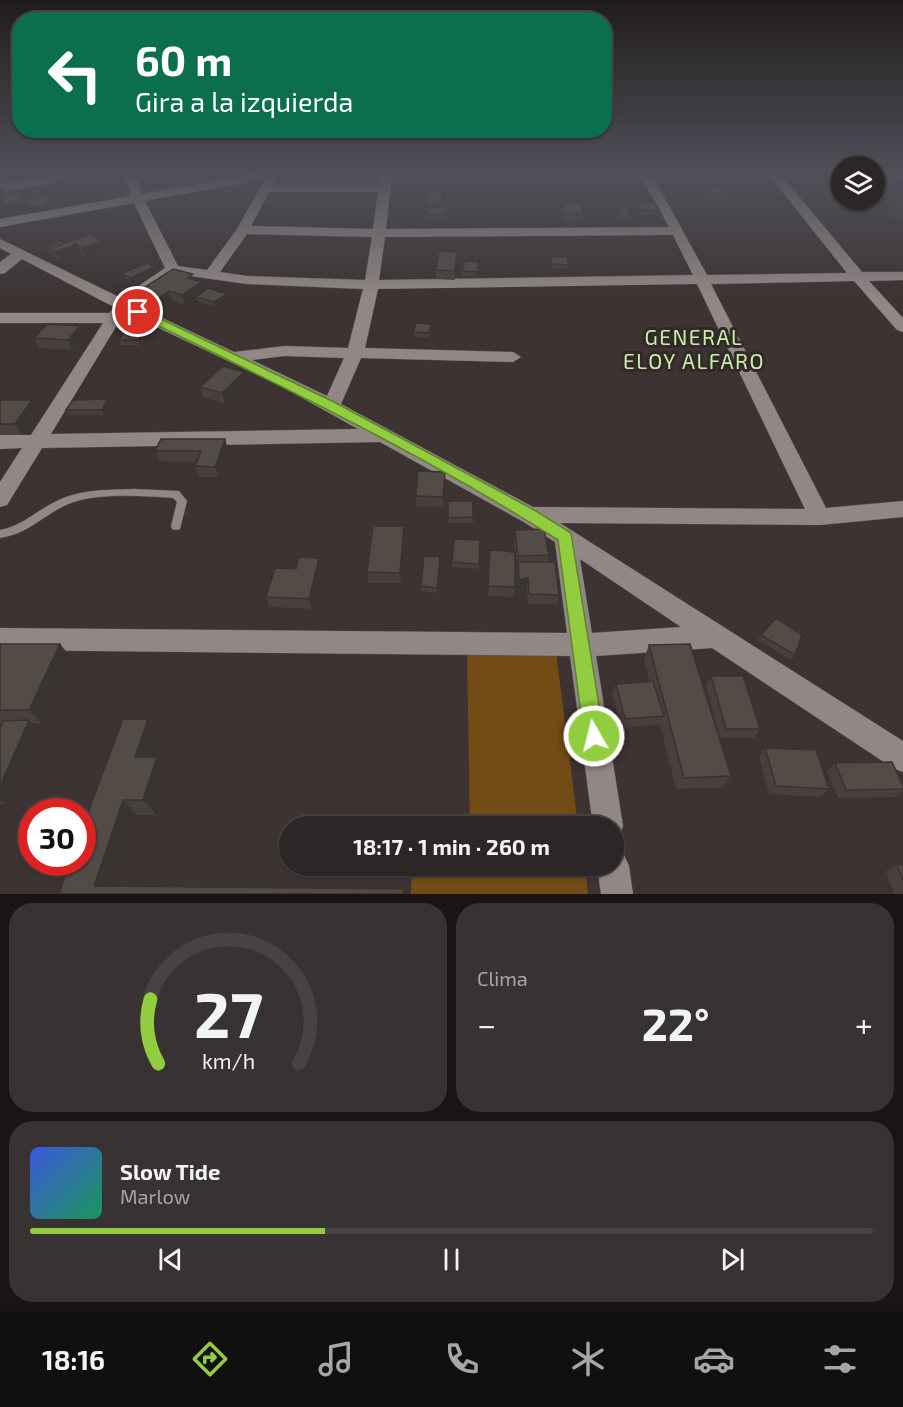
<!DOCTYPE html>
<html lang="es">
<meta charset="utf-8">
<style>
:root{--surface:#2d2626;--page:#393232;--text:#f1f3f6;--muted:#a7a5a7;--line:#484343;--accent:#91cd3f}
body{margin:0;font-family:"Exo 2",sans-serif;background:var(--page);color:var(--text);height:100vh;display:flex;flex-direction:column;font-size:22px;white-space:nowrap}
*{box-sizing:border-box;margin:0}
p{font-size:20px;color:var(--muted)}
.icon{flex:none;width:33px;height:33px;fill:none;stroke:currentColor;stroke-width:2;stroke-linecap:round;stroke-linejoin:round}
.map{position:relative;height:894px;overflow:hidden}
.details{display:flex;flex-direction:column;gap:9px;padding:9px;background:#191515;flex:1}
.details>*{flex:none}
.hud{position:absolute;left:12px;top:12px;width:600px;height:126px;border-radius:24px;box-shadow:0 2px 4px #0004,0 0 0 2px var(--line);background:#0b6e4f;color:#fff;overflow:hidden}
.buttons{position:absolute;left:831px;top:156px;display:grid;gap:12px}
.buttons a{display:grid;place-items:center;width:54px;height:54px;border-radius:50%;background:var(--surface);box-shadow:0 2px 4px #0004,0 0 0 2px var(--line);font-size:30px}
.speed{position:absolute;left:18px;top:798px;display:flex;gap:12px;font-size:30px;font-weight:700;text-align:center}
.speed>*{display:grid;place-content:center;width:78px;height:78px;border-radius:50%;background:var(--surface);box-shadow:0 2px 4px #0004,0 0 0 2px var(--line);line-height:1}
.speed .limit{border:9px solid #d22;background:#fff;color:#111}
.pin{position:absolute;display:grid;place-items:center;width:51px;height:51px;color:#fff;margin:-26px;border:3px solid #fff;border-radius:50%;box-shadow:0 2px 6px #0007}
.me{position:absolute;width:66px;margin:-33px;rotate:352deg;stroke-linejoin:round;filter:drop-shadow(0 0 4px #0008)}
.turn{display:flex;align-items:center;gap:21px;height:126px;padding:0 24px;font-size:27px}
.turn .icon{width:78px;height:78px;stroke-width:2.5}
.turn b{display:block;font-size:42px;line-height:51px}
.big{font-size:45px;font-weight:700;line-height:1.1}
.details .widget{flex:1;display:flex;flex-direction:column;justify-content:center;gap:9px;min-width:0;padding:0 21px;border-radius:24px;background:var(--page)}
.details .dial{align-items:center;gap:0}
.dial svg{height:156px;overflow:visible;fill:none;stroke:var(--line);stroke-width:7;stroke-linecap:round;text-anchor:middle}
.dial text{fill:var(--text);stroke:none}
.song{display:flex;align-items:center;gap:18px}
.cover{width:72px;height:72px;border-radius:9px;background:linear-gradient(135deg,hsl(230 70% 55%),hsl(150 70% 35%))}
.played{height:6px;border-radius:3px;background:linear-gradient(90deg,var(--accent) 35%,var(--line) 35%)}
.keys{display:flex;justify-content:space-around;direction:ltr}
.heat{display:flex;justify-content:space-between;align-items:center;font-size:33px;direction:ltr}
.details .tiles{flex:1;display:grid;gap:9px;grid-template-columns:1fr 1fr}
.widget:last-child{grid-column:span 2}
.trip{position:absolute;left:279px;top:816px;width:345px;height:60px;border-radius:30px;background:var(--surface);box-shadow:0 2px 4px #0004,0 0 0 2px var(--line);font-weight:700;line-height:60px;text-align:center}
.tabs{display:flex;height:96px;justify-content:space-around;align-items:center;background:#120f0f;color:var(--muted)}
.tabs .icon{width:42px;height:42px}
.tabs .active{color:var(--accent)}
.tabs b{font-size:27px;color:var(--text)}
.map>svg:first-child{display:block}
.green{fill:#734c15}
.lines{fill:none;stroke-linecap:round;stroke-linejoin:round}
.service-casing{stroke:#58514f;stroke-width:1}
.minor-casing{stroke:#58514f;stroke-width:1}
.service{fill:#918784;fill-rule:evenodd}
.minor{fill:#918784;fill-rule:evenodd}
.wall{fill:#47403c}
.shaded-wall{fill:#3a3431}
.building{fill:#534b46;stroke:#3a3431;stroke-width:1.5}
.route{fill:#91cd3f;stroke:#5e8529;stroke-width:1.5}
.labels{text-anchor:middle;stroke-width:6;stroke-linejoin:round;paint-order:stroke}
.quarter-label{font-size:21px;letter-spacing:1.5px;fill:#cbeea7;stroke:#322a28}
</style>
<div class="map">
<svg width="903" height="894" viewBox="0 0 903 894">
<rect width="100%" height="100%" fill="#3c3332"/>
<path class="green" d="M 467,652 L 556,652 L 578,825 L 470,826 Z
M 412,866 L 585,866 L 588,894 L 411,894 Z"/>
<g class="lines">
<g class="service-casing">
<path id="service" d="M 134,489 L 179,491 L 187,501 L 180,529 L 176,530 L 172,529 L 171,526 L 177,502 L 173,498 C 143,496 94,492 66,505 C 42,516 30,533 0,538 L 0,530 C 23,526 38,509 59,500 C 82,489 109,490 134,489 Z"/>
</g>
<g class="minor-casing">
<path id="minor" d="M 58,175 L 87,175 L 81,178 L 0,192 L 0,184 Z
M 124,175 L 136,175 L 142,194 L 249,175 L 276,175 L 277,178 L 273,185 L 379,185 L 380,175 L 392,175 L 386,229 L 669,227 L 640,175 L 652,175 L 707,275 L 847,273 L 769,175 L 781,175 L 862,272 L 903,272 L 903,280 L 869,281 L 903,318 L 903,332 L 897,330 L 854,281 L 711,284 L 826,508 L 903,501 L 903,517 L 820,525 L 560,523 L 903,741 L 903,772 L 893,768 L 712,648 L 596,656 L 623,826 L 619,837 L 614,839 L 614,826 L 593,826 L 570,656 L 0,650 L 0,628 L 567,633 L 555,542 L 522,521 L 380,442 L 42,448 L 7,505 L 0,507 L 0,482 L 22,448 L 0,449 L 0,435 L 31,435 L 103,323 L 0,323 L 0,313 L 109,313 L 114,307 L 22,259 L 5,273 L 0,274 L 0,262 L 11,254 L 0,248 L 0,239 L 121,298 L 165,268 L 134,203 L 0,227 L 0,219 L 131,196 ZM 265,179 L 237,229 L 207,270 L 178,266 L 145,201 ZM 269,192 L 378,192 L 373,229 L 251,226 ZM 247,234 L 372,237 L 365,280 L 247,276 L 220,272 ZM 673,235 L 693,275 L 379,280 L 385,237 ZM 176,274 L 247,284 L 363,289 L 348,348 L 285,346 L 234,352 L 133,304 ZM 697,284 L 805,509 L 533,507 L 341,404 L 361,358 L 513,362 L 521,357 L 513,352 L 365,348 L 378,289 ZM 125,312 L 281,386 L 358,429 L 51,434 ZM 285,356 L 344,358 L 327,396 L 252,360 ZM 580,559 L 681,627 L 592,633 Z
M 896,175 L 903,175 L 903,179 Z
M 614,850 L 624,855 L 629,866 L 633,894 L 601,894 L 597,866 L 614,866 Z"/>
</g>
<use href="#service" class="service"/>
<use href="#minor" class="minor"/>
</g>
<path class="wall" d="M 874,175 L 895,175 L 894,177 L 874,177 Z
M 707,187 L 725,194 L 724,199 L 711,199 L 706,192 Z
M 894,187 L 903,187 L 903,218 L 894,218 L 887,212 L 891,203 L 899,203 L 890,195 Z
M 443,194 L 441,208 L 427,207 L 427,203 Z
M 563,202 L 584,214 L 583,222 L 564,222 L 562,210 Z
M 637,203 L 659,210 L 658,215 L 640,215 L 636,207 Z
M 618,205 L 631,217 L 630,221 L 620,221 L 617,210 Z
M 445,208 L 445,219 L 427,219 L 427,214 Z
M 65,243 L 105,250 L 86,257 L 81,253 L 59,261 L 54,257 L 52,254 L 48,251 L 46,247 Z
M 457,252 L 455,280 L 436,279 L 436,270 Z
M 551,257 L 569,265 L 568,269 L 552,269 L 551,262 Z
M 154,267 L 155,272 L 131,282 L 125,278 L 123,273 Z
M 479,267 L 477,276 L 462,276 L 462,271 Z
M 195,280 L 205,290 L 228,298 L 216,307 L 197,301 L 196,298 L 185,305 L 172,301 L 160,309 L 139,302 L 136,293 Z
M 146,328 L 147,333 L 141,345 L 121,345 L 119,340 Z
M 431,329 L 430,338 L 414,337 L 413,332 Z
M 84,336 L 73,350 L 39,348 L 34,338 Z
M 247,382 L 225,404 L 203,397 L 200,387 Z
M 107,399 L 110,404 L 104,415 L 69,415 L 66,410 Z
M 0,400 L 37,410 L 22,434 L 0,434 Z
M 225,439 L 228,450 L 219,477 L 199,477 L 195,466 L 197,462 L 159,461 L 155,451 Z
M 445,472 L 443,507 L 416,506 L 416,496 Z
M 448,501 L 473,501 L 473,523 L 448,523 Z
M 404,526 L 405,536 L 401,583 L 368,583 L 367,572 Z
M 515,530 L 549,555 L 548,562 L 559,595 L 557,604 L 528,604 L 527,588 L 518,590 L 517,572 L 518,566 L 515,553 L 515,587 L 514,597 L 488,596 L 490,550 L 515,552 L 514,540 Z
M 480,540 L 479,569 L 452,567 L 452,562 Z
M 440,562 L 437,593 L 421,591 L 421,586 Z
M 321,568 L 312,609 L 269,607 L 266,597 L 296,569 Z
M 761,635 L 795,655 L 791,660 L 758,640 Z
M 0,644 L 60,644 L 71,658 L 42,724 L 32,723 L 37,729 L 6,804 L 0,805 L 0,728 L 2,723 L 0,723 Z
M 649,645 L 731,776 L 722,788 L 676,789 L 660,724 L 622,728 L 612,693 L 616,684 L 649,681 L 644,659 Z
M 711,676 L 760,729 L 754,738 L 720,738 L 706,686 Z
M 160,736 L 153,757 L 157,757 L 169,773 L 157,815 L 137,815 L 115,886 L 403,889 L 404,894 L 59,894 Z
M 765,748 L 829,789 L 820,797 L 769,794 L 759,756 Z
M 835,763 L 903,786 L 903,791 L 895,797 L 838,798 L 827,771 Z
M 897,865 L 903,865 L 903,894 L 894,894 L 886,871 Z"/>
<path class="shaded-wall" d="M 79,175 L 81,177 L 80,188 L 65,190 L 63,186 Z
M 2,185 L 4,189 L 3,194 L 0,195 L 0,190 Z
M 21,192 L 25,200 L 23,211 L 5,214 L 1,205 Z
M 48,196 L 50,201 L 49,210 L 28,213 L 26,208 Z
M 101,241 L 105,250 L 86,257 L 82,248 Z
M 77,244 L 81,253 L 59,261 L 55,252 Z
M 457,252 L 457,261 L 455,280 L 455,271 Z
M 154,267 L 155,272 L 131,282 L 130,278 Z
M 202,282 L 205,291 L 185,305 L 182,295 Z
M 169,291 L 172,301 L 160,309 L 157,299 Z
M 227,294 L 228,298 L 216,307 L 214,302 Z
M 80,326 L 84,336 L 73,350 L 68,340 Z
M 146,328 L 147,333 L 141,345 L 139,340 Z
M 244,372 L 247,382 L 225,404 L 222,393 Z
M 107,399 L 110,404 L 104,415 L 102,410 Z
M 32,400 L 37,410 L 22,434 L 15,424 Z
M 225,439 L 228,450 L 219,477 L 215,467 Z
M 445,472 L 445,482 L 443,507 L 443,497 Z
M 404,526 L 405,536 L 401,583 L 400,573 Z
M 319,558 L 321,568 L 312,609 L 309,599 Z
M 528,578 L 527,588 L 518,590 L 519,580 Z
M 60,644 L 71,658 L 42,724 L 29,710 Z
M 148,719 L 160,736 L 148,773 L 135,757 Z
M 29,720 L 37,729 L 6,804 L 0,800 L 0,786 Z
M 157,757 L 169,773 L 157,815 L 143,800 Z
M 123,800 L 137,815 L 112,894 L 94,886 Z"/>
<path class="building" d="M 63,175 L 79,175 L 79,183 L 63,186 Z
M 707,187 L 720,187 L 725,194 L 712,194 Z
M 894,187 L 903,187 L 903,195 Z
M 21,192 L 19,203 L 1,205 L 3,194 Z
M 429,193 L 443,194 L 441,203 L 427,203 Z
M 48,196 L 47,205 L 26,208 L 28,199 Z
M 563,202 L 581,202 L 584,214 L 565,213 Z
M 637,203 L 655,203 L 659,210 L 641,210 Z
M 891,203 L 903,203 L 903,210 L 899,210 Z
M 618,205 L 628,206 L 631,217 L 621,217 Z
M 427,208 L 445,208 L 445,215 L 427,214 Z
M 91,234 L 101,241 L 82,248 L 77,244 L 55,252 L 50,248 Z
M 61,241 L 65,243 L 50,248 L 51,249 L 46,247 Z
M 439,251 L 457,252 L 455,271 L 436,270 Z
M 551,257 L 567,257 L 569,265 L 552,264 Z
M 465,261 L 479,262 L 477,272 L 462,271 Z
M 147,263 L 154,267 L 130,278 L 123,273 Z
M 173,269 L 193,274 L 188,278 L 202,282 L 182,295 L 169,291 L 157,299 L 136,293 Z
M 208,288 L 227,294 L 214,302 L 196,297 Z
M 416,323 L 431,324 L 429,333 L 413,332 Z
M 47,324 L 80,326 L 68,340 L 34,338 Z
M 126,328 L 146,328 L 139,340 L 119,340 Z
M 223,366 L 244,372 L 222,393 L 200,387 Z
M 107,399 L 102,410 L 66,410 L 73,400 Z
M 0,400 L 32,400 L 15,424 L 0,424 Z
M 161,439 L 225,439 L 215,467 L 195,466 L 201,451 L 155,451 Z
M 418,471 L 445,472 L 443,497 L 416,496 Z
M 448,501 L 473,501 L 473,517 L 448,518 Z
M 373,526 L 404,526 L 400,573 L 367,572 Z
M 544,529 L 549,555 L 518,556 L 515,530 Z
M 454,539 L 480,540 L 479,564 L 452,562 Z
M 490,550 L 515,552 L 515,587 L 488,586 Z
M 424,556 L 440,557 L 437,588 L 421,586 Z
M 299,557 L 319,558 L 309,599 L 266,597 L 275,568 L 296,569 Z
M 518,562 L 555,562 L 559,595 L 529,594 L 528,578 L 519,580 Z
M 776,618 L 802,635 L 795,655 L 761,635 Z
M 0,644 L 60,644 L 29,710 L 0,710 Z
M 690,644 L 731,776 L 684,778 L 649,645 Z
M 711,676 L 743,676 L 760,729 L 726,729 Z
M 653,681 L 664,716 L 625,719 L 616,684 Z
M 123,719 L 148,719 L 135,757 L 157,757 L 143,800 L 123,800 L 94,886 L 403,889 L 403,894 L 59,894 L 70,862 L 82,862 L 82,829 Z
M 29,720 L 0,786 L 0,728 L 3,721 Z
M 765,748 L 816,750 L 829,789 L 776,786 Z
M 892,762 L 903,786 L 903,789 L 846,790 L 835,763 Z
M 897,865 L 903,865 L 903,881 Z"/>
<linearGradient id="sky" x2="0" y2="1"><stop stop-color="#211c1c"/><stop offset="0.58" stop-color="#50505a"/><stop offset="1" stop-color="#50505a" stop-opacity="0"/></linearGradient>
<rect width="903" height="300" fill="url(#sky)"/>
<path class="route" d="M 138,308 L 336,403 L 536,511 L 571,533 L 604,736 L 601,743 L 594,745 L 587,743 L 584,736 L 558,540 C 423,454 278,384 134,314 L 132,312 Z"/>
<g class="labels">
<g class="quarter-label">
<text x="694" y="345">GENERAL<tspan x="694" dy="24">ELOY ALFARO</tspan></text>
</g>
</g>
</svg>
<div class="buttons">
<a><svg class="icon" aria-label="layers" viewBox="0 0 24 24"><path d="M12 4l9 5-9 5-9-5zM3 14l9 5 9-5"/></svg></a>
</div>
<div class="speed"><div class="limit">30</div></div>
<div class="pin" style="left:138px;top:312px;background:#d93025"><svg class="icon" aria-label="arrive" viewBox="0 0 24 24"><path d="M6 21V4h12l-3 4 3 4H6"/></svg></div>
<svg class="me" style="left:594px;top:736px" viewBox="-20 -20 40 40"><circle r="17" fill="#91cd3f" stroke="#fff" stroke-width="3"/><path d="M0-11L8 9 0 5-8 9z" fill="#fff"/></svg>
<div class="trip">18:17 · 1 min · 260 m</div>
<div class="hud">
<div class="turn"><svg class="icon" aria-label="left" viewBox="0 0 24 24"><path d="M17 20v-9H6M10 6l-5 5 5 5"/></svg><div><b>60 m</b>Gira a la izquierda</div></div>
</div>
</div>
<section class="details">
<div class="tiles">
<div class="widget dial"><svg viewBox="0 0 100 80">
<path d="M14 69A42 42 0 1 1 86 69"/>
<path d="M14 69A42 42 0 0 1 10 36" stroke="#91cd3f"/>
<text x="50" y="56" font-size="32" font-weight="700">27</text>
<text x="50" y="72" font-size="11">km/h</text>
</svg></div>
<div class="widget"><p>Clima</p>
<div class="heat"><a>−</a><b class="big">22°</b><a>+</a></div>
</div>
<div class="widget">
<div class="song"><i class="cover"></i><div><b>Slow Tide</b><p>Marlow</p></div></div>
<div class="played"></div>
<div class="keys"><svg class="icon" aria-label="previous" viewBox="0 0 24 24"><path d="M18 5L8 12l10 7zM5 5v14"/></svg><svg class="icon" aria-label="pause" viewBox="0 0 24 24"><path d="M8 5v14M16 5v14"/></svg><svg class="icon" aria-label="next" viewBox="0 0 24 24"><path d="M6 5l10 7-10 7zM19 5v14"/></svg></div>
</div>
</div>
</section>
<nav class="tabs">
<b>18:16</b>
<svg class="icon active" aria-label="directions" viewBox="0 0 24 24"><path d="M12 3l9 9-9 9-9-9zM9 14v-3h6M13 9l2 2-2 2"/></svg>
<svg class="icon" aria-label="music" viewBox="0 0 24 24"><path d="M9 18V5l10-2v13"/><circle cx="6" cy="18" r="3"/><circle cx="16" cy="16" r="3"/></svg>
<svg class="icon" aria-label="phone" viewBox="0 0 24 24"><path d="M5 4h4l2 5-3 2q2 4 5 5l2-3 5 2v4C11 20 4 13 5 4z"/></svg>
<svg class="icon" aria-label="climate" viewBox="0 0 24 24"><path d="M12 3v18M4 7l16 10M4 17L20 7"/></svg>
<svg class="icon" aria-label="car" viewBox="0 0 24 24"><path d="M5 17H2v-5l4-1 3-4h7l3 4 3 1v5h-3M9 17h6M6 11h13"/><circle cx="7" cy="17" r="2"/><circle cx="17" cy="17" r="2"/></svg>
<svg class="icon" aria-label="filters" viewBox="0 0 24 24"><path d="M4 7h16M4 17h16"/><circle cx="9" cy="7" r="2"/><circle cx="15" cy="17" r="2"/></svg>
</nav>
